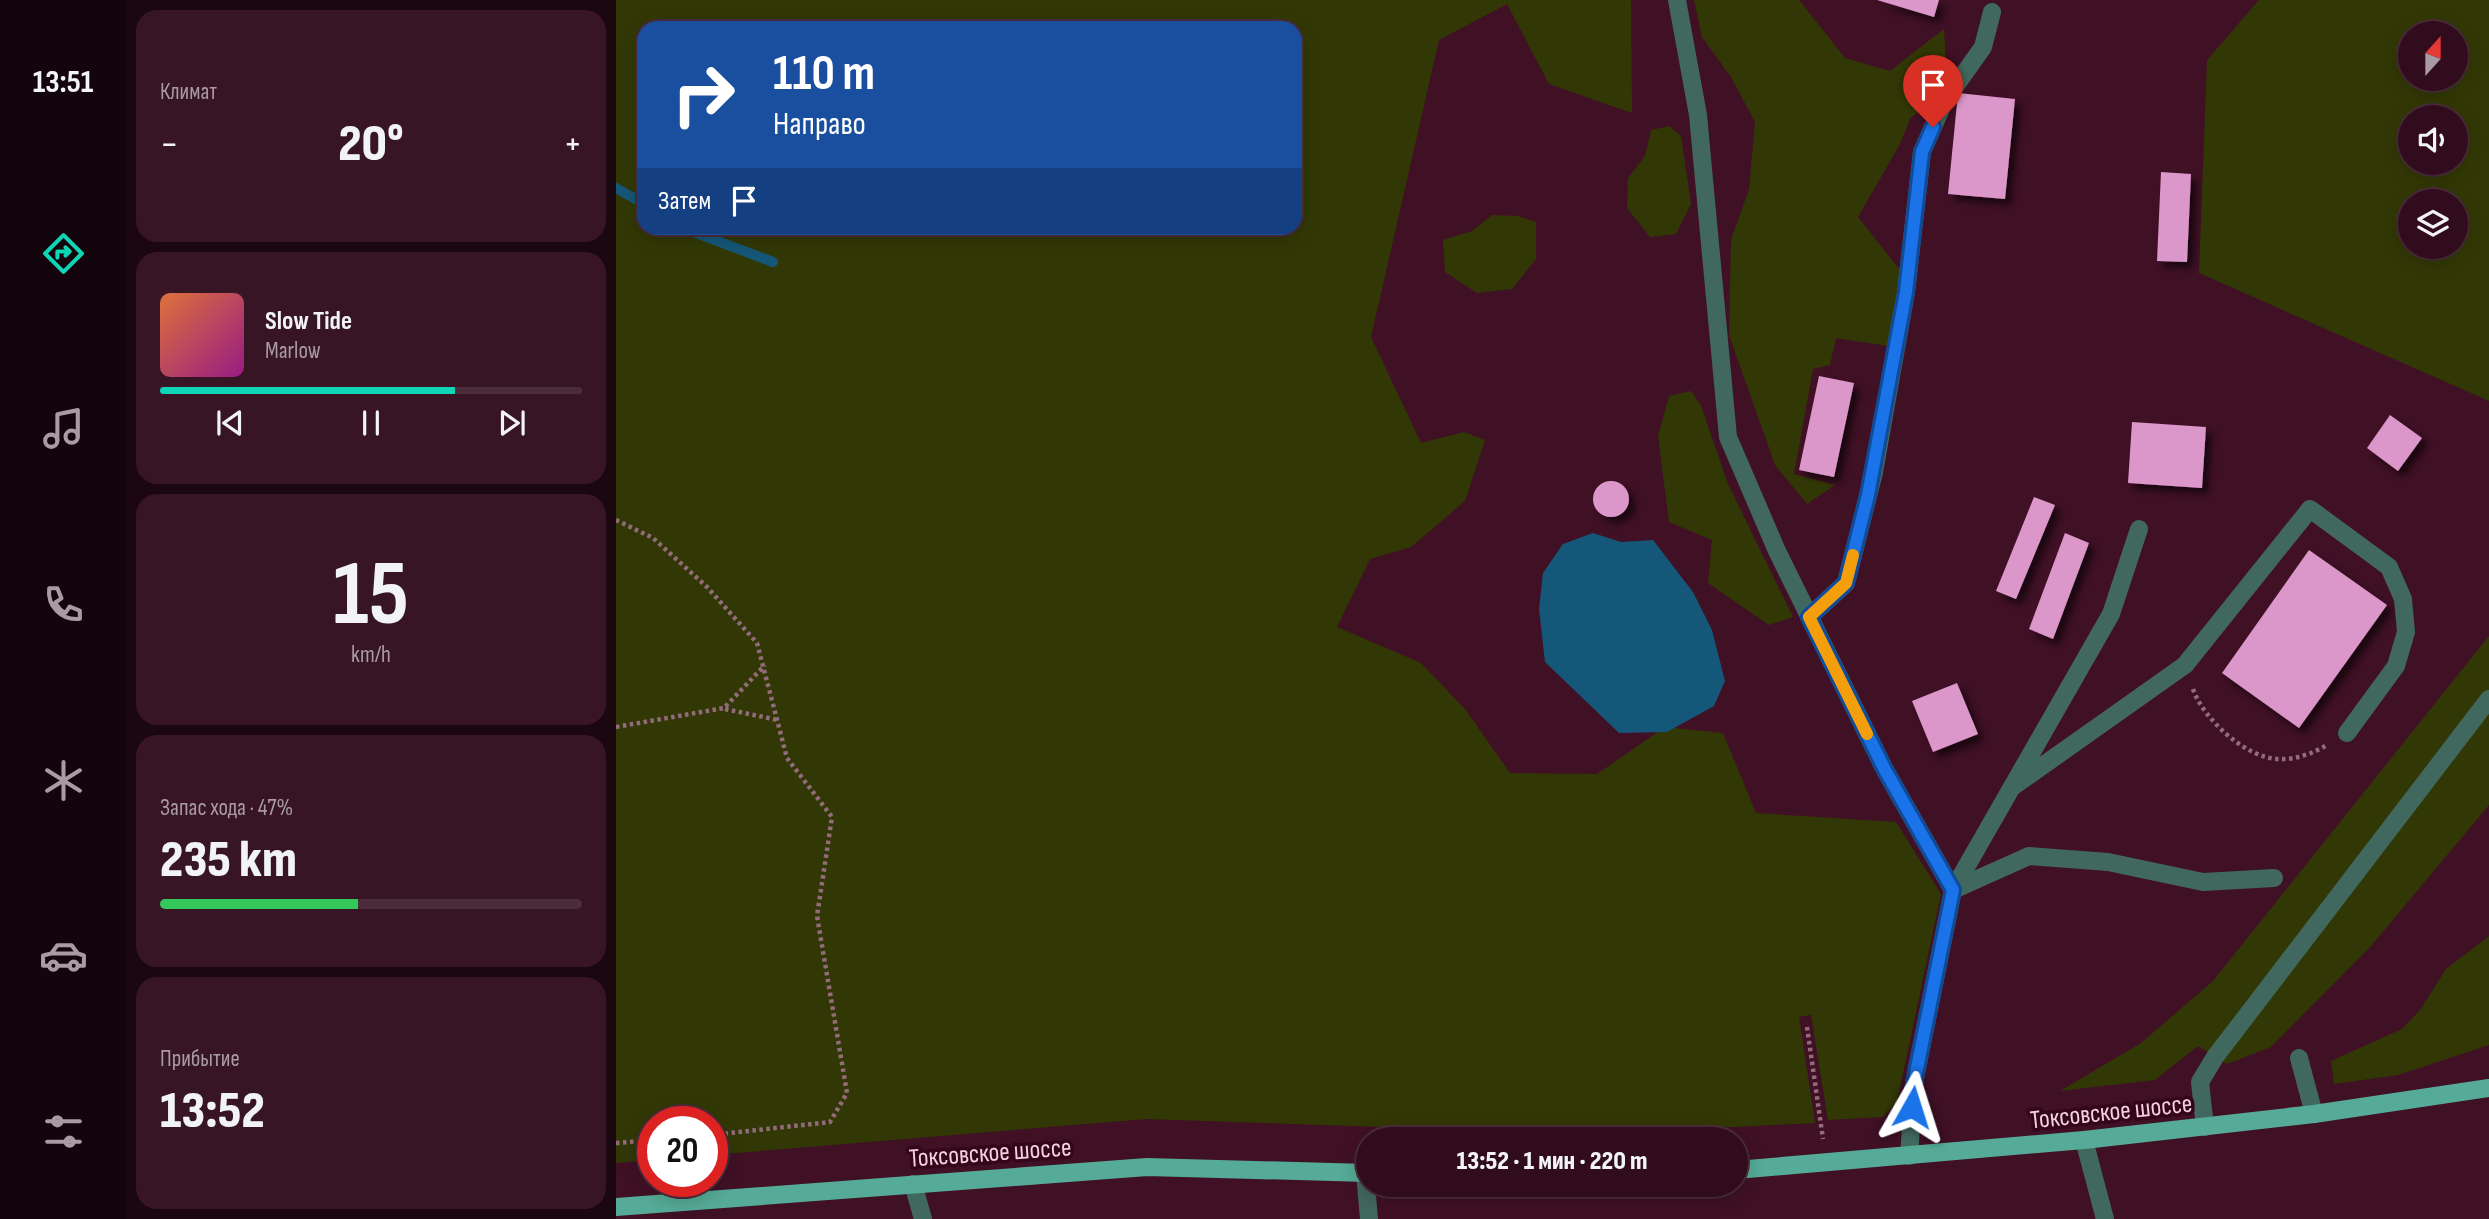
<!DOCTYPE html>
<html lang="ru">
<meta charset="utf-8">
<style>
:root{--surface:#300c1c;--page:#381525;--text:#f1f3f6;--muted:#a89ba3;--line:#4b2c3b;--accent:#0dd5b5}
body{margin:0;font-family:"Sofia Sans Condensed",sans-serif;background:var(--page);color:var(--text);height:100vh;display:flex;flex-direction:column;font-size:26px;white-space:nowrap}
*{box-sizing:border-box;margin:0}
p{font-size:23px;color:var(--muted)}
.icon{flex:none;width:38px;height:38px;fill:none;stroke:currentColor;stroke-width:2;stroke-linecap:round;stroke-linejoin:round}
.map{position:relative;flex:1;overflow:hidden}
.panel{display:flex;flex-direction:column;gap:10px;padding:10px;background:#1a070f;width:490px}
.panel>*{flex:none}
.banner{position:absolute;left:21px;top:21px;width:665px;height:214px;border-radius:21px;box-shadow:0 4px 18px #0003,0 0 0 2px var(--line);background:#1a4fa0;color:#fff;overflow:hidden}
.needle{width:46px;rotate:21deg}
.buttons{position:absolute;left:1782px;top:21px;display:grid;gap:14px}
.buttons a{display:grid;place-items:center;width:70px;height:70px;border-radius:50%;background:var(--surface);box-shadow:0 4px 18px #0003,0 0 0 2px var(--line);font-size:35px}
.speed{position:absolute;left:21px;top:1106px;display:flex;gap:14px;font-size:35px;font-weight:700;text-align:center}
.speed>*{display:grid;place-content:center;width:91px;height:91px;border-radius:50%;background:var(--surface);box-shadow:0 4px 18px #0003,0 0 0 2px var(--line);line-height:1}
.speed .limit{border:10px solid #d22;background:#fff;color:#111}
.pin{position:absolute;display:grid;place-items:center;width:60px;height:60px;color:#fff;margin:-72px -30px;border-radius:50% 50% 50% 0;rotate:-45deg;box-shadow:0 0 7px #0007}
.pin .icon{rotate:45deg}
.me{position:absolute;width:77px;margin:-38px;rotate:6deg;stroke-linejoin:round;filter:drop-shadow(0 0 5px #0008)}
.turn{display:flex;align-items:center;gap:24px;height:147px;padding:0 21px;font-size:32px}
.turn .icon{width:91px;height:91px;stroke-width:2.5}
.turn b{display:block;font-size:49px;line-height:60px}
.then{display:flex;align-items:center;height:66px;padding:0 21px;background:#0003;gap:14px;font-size:26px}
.big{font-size:52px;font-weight:800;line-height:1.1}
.panel .widget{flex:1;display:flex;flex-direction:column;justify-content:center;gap:10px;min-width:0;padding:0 24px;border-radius:21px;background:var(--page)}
.panel .dial{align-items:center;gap:0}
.dial b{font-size:91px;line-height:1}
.song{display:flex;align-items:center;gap:21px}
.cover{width:84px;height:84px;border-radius:10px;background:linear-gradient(135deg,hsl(20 70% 55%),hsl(310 70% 35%))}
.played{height:7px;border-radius:4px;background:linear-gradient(90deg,var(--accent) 70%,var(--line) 70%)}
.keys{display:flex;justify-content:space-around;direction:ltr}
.heat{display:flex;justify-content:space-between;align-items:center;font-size:38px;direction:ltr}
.charge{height:10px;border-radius:5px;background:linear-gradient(90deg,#34c759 47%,var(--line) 0)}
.trip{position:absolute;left:740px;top:1127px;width:392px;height:70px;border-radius:35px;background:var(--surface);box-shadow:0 4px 18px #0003,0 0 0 2px var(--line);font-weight:800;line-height:70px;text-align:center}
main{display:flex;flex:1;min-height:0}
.menu{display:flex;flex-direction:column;width:126px;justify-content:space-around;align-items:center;background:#13050b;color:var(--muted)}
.menu .icon{width:49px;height:49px}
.menu .current{color:var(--accent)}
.menu b{font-size:32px;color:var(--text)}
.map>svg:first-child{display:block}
.green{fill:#323805;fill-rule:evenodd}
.water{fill:#155779}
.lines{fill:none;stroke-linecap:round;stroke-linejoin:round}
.stream{stroke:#155779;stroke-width:10}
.building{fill:#dc97ca;filter:url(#shadow)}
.path{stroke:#946b7b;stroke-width:4.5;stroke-dasharray:3.5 3.5;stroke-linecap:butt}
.minor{stroke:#41685e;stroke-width:18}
.major{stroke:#55ab97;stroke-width:18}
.route-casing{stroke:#114b97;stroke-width:18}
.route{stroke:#1a73e8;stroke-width:12}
.slow{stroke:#f59e0b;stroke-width:12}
.labels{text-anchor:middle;stroke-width:7;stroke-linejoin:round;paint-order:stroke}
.street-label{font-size:26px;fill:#f3d2dd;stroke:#35051c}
</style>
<main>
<nav class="menu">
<b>13:51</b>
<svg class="icon current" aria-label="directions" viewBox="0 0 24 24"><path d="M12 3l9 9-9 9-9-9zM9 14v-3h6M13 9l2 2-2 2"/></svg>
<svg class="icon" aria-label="music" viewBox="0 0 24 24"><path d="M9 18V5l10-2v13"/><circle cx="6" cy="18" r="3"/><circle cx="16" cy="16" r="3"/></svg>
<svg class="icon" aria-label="phone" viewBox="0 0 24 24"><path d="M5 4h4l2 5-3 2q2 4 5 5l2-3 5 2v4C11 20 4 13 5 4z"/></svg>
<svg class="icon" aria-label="climate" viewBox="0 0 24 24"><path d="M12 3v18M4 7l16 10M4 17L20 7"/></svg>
<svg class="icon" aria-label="car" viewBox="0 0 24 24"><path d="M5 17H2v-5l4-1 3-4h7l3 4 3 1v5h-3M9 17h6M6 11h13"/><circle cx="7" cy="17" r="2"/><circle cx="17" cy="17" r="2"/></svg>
<svg class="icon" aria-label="filters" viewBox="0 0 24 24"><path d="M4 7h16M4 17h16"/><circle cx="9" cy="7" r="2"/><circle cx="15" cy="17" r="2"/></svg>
</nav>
<section class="panel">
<div class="widget"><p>Климат</p>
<div class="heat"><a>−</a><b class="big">20°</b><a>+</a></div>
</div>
<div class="widget">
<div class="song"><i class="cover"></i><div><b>Slow Tide</b><p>Marlow</p></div></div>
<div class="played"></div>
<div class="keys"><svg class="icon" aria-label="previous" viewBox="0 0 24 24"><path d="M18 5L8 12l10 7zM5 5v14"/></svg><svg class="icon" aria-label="pause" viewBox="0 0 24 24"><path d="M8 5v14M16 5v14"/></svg><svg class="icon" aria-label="next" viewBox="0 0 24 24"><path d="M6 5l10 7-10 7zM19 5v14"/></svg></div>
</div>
<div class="widget dial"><b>15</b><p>km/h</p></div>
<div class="widget"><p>Запас хода · 47%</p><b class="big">235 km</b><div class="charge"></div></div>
<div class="widget"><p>Прибытие</p><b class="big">13:52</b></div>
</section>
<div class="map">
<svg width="1873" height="1219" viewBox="0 0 1873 1219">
<defs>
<filter id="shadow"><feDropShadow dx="6" dy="6" stdDeviation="3.5" flood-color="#0009"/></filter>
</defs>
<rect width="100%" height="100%" fill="#401025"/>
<path class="green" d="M 0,0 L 1015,0 L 1016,113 L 933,84 L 891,4 L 823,40 L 755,337 L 805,443 L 848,432 L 869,440 L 849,501 L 795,547 L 754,559 L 721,627 L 805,663 L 849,709 L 894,773 L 981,774 L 1049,727 L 1107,733 L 1140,813 L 1280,822 L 1325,894 L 1281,1102 L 1267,1117 L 1212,1120 L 1195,1015 L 1183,1017 L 1199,1123 L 1013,1132 L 917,1132 L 531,1119 L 96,1155 L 96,1122 L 37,1122 L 37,1160 L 0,1163 ZM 28,28 L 679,28 L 679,228 L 28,228 Z
M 1078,0 L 1183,0 L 1229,58 L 1274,71 L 1328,29 L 1330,62 L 1317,104 L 1295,117 L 1284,144 L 1242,217 L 1284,270 L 1272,346 L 1220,338 L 1214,365 L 1197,369 L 1178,474 L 1219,485 L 1191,504 L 1159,465 L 1113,335 L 1115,240 L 1133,189 L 1139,122 L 1115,77 L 1086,37 Z
M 1643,0 L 1873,0 L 1873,401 L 1583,273 L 1591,60 ZM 1839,33 L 1839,79 L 1794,79 L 1794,33 ZM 1839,117 L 1839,163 L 1794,163 L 1794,117 ZM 1839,201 L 1839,247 L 1794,247 L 1794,201 Z
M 1053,126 L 1065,136 L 1075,204 L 1060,234 L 1034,237 L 1011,208 L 1012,178 L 1029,156 L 1035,130 Z
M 876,215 L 901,216 L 920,222 L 920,259 L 896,289 L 861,293 L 829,272 L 827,240 L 856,231 Z
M 1075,391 L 1085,406 L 1112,484 L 1177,617 L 1153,625 L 1092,583 L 1096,540 L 1053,522 L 1042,436 L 1053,396 Z
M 1873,636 L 1873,805 L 1755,946 L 1655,1047 L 1611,1064 L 1582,1046 L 1539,1080 L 1444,1091 L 1525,1043 L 1597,981 Z
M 1873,936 L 1873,1045 L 1782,1075 L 1718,1084 L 1715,1061 L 1786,1029 L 1804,1010 L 1830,969 Z"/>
<path class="water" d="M 977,533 L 1005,542 L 1037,540 L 1077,592 L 1096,630 L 1109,681 L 1098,706 L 1051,732 L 1003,733 L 929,662 L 923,609 L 927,573 L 947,544 Z"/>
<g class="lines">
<path class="stream" d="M 0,188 L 28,204
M 67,228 L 157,262"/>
</g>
<path class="building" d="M 1261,0 L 1323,0 L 1318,17 Z
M 1342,93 L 1399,99 L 1389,199 L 1332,194 Z
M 1545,172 L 1575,174 L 1571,262 L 1541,261 Z
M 1203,376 L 1238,383 L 1218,477 L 1183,470 Z
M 1774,415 L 1806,438 L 1782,471 L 1751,448 Z
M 1516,422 L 1590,427 L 1586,488 L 1512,483 Z
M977 499a18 18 0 1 1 36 0a18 18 0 1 1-36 0Z
M 1418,497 L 1439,505 L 1400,599 L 1380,591 Z
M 1449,533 L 1473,543 L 1437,639 L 1413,629 Z
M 1693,550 L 1771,605 L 1683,728 L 1606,673 Z
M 1341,683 L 1362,734 L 1317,752 L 1296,701 Z"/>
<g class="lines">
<path class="path" d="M 0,520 L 37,538 L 91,587 L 141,643 L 171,758 L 216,817 L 201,916 L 231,1093 L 214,1122 L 96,1135
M 1577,689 C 1587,719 1631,759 1663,759 C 1679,760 1698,753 1711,745
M 109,709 L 162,720
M 0,727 L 108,708 L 149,665
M 1191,1027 L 1207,1139
M 0,1143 L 37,1140"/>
<path class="minor" d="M 1061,0 L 1082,115 L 1112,437 L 1161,551 L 1269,770 L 1337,890 L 1413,856 L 1492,862 L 1587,882 L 1658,878
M 1193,617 L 1230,583 L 1258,472 L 1290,292 L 1306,152 L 1328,102 L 1367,47 L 1376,12
M 1395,788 L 1569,665 L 1694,509 L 1773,567 L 1787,599 L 1790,632 L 1780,666 L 1731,733
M 1683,1058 L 1698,1114
M 1589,1127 L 1584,1082 L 1599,1057 L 1873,699
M 1468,1140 L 1489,1219
M 1293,1156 L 1298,1083 L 1337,890 L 1495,614 L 1523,529
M 749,1173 L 753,1219
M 297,1184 L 307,1219"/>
<path class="major" d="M 1120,1170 L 1468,1140 L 1698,1114 L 1873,1088
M 0,1207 L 531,1167 L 752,1173"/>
</g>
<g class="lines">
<g class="route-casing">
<path id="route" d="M 1296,1107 L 1298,1083 L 1337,890 L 1269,770 L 1193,617 L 1230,583 L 1252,495 L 1290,292 L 1306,152 L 1317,127"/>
</g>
<use href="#route" class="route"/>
<path class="slow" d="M 1237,555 L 1230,583 L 1193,617 L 1251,734"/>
</g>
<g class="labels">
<g class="street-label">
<text transform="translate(1495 1111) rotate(-6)" y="9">Токсовское шоссе</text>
<text transform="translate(374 1152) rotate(-4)" y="9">Токсовское шоссе</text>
</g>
</g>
</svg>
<div class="buttons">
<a><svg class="needle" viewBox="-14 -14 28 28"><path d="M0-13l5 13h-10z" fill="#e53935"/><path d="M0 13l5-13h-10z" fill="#a89ba3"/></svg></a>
<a><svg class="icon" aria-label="sound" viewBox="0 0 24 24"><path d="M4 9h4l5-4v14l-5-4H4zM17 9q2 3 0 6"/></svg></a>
<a><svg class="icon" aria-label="layers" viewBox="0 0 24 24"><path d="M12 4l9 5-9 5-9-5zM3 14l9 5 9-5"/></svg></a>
</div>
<div class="speed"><div class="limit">20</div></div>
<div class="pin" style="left:1317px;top:127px;background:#d93025"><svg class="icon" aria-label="arrive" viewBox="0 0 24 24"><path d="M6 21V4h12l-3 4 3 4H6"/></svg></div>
<svg class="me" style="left:1296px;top:1107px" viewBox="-20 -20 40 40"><path d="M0-17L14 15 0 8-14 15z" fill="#1a73e8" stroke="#fff" stroke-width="4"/></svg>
<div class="trip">13:52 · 1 мин · 220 m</div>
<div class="banner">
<div class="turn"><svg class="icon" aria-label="right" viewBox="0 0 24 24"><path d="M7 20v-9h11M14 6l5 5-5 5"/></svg><div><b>110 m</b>Направо</div></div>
<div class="then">Затем<svg class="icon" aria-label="arrive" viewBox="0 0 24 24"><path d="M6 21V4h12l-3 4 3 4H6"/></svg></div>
</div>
</div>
</main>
